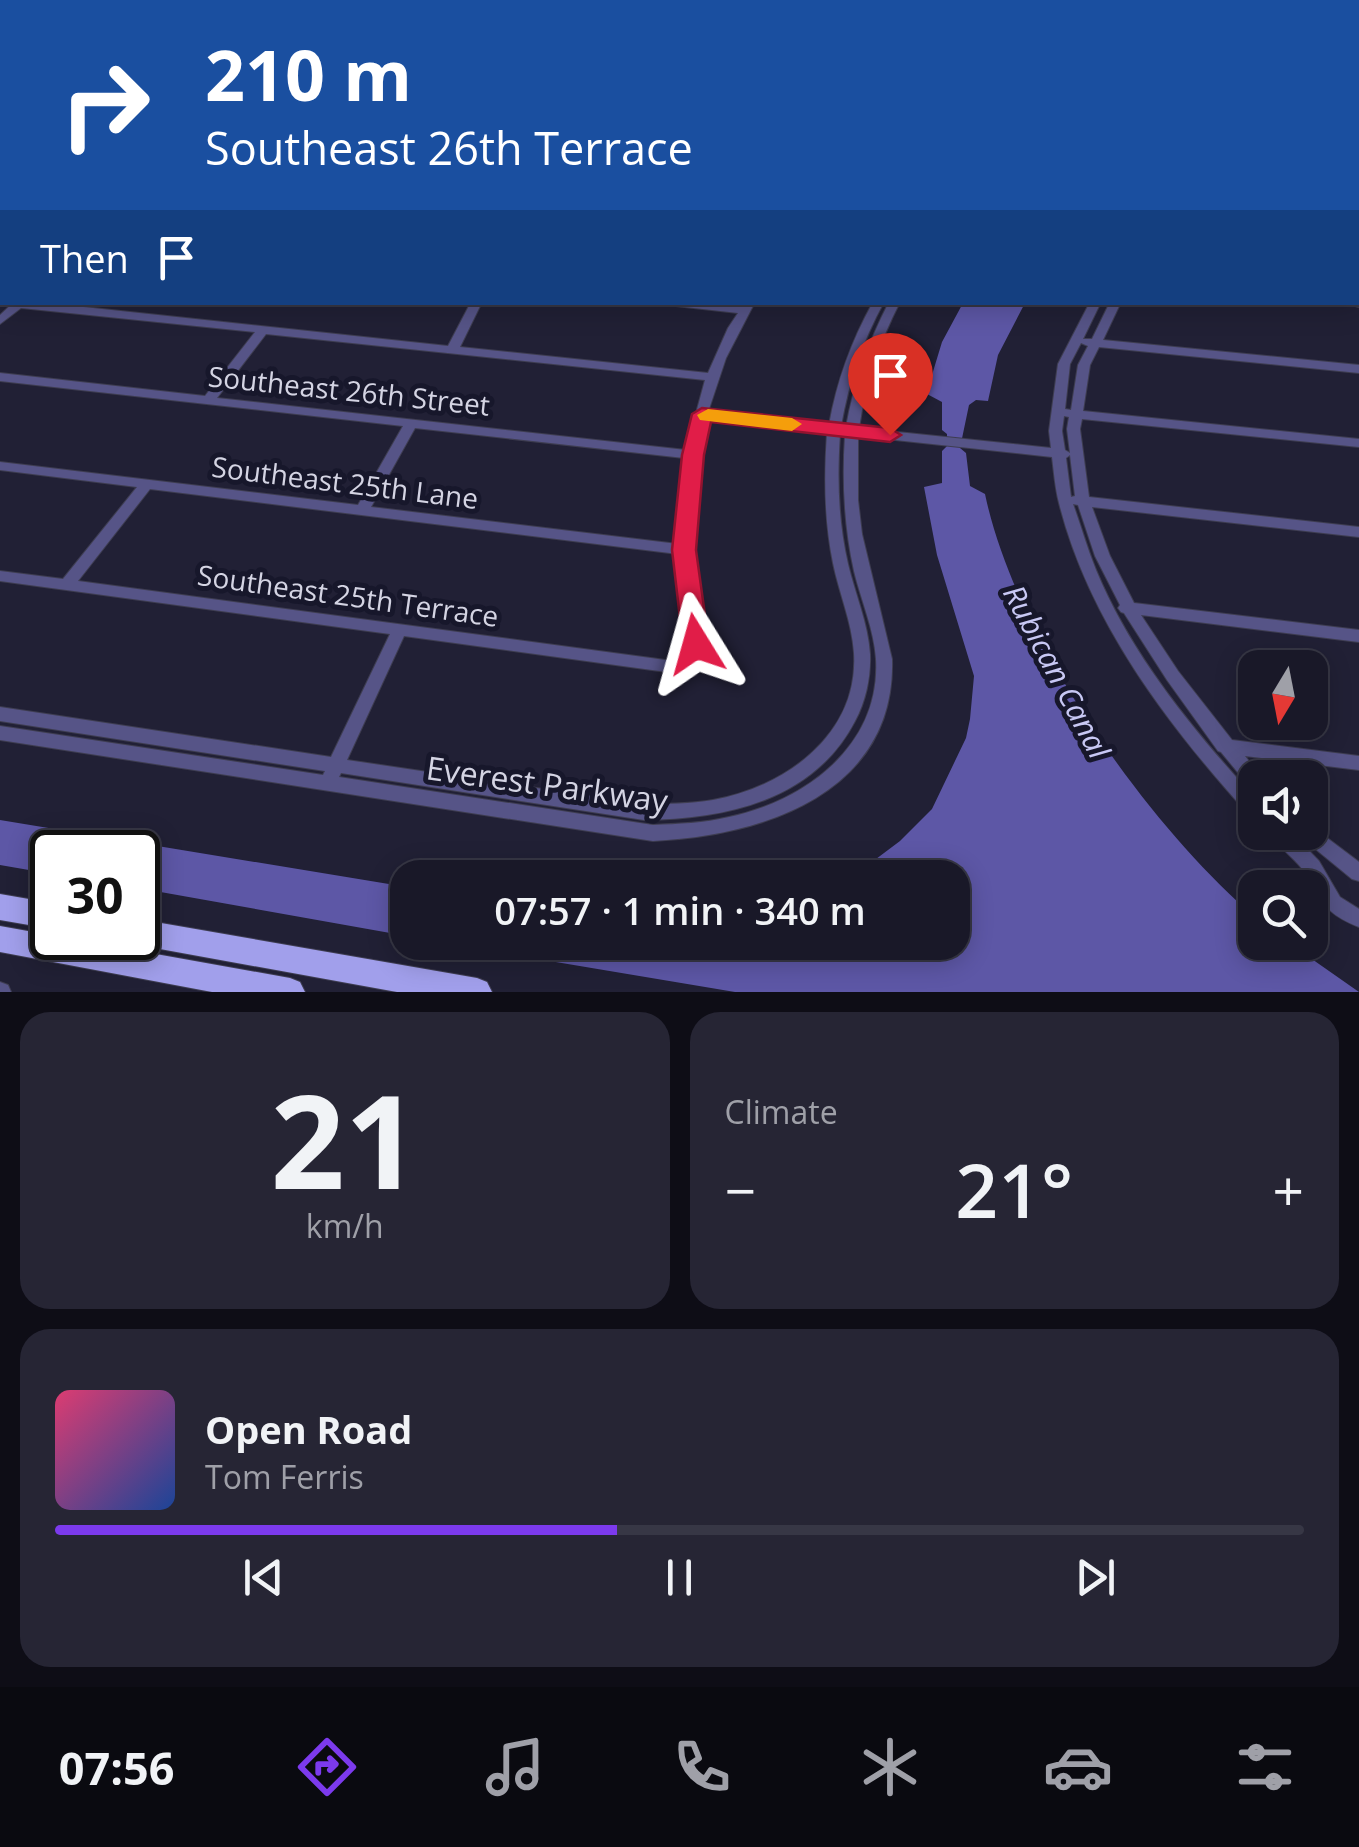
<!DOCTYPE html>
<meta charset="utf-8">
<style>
:root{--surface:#191828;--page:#262534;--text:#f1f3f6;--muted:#9fa0a8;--line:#373745;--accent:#7c3aed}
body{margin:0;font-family:"Open Sans",sans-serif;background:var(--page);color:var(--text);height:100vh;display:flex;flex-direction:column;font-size:38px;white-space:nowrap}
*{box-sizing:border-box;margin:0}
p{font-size:32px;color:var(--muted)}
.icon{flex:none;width:55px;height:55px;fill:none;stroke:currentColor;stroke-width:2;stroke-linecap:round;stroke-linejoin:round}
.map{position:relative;height:992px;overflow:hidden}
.sheet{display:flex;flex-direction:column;gap:20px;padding:20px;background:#0e0d16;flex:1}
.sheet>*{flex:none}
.hud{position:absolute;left:0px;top:0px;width:1360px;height:305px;box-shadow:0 5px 25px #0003,0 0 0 2px var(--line);background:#1a4fa0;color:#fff;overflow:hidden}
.needle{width:65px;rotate:190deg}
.tools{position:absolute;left:1238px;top:650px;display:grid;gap:20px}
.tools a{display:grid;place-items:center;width:90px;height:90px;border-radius:20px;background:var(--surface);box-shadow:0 5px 25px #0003,0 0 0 2px var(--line);font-size:50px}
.speed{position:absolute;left:30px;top:830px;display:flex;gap:20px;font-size:50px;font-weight:700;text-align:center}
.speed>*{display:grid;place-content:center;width:130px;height:130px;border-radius:50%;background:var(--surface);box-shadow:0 5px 25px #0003,0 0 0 2px var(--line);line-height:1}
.speed .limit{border:5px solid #111;border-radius:15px;background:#fff;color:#111}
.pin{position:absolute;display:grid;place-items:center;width:85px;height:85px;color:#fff;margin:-102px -42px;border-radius:50% 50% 50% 0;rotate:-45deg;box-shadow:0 0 10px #0007}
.pin .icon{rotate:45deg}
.me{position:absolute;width:110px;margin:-55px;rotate:352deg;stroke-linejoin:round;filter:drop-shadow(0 0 8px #0008)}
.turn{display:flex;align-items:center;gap:35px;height:210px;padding:0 40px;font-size:45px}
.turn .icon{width:130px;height:130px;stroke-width:2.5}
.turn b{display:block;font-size:70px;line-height:85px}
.then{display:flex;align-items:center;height:95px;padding:0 40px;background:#0003;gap:20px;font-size:38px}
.big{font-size:75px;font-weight:600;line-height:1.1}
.sheet .card{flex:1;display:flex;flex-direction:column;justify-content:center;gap:15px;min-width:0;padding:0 35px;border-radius:30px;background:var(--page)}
.sheet .dial{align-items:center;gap:0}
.dial b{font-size:130px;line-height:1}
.song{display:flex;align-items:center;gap:30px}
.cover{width:120px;height:120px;border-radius:15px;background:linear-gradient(135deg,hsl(340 70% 55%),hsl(220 70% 35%))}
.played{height:10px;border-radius:5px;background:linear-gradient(90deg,var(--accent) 45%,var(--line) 45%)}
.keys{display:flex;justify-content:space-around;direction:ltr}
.heat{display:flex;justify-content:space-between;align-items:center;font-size:55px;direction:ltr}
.sheet .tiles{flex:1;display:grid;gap:20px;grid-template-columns:1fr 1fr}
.card:last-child{grid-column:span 2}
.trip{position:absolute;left:390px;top:860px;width:580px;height:100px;border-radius:30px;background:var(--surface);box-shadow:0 5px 25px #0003,0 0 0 2px var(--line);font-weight:600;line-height:100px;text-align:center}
.dock{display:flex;height:160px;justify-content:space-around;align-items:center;background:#0a0a10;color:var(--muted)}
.dock .icon{width:70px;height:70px}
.dock .selected{color:var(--accent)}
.dock b{font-size:45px;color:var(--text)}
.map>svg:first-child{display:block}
.water{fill:#5d57a6}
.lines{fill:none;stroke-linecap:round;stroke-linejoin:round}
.minor-casing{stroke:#3e3d51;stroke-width:2}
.major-casing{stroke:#3e3d51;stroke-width:2}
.highway-casing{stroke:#3e3d51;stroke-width:2}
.minor{fill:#565487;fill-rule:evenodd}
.major{fill:#8a82ed;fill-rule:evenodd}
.highway{fill:#a19feb;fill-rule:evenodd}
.route{fill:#e11d48;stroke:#92132f;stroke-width:2.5}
.slow{fill:#f59e0b}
.labels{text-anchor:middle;stroke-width:10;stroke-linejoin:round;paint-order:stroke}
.street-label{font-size:28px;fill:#d4d4e3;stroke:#17172b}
.water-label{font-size:30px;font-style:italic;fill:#c8c8f4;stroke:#17172b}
.near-street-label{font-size:32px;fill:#d4d4e3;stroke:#17172b}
</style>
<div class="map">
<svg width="1359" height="992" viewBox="0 0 1359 992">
<rect width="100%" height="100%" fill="#212035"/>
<path class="water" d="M 963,303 L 1025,303 L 998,355 L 988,401 L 976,400 L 969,405 L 960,448 L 966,453 L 970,486 L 985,494 C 1015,637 1145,823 1255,917 L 1255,942 L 1289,943 L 1359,992 L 735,992 L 443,943 L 952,942 L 952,878 L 852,877 L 900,841 L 932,809 L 966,738 L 970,719 L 974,676 L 937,555 L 924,487 L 942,483 L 942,451 L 947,446 L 947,434 L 942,430 L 942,402 L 927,394 L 928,388 L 942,342 Z
M 0,820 L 407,887 L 407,936 L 138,888 L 138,852 L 52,852 L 52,874 L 0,865 Z"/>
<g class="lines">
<g class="minor-casing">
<path id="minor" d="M 0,0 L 17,0 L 0,4 Z
M 283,0 L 292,0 L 289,2 L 282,2 Z
M 360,0 L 369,0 L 366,2 L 359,2 Z
M 486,0 L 532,0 L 535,2 L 496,2 Z
M 591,0 L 599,0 L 597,2 L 590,2 Z
M 811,0 L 819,0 L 817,2 L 811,2 Z
M 922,0 L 969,0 L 972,2 L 932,2 Z
M 1065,0 L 1073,0 L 1073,2 L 1066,2 Z
M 1141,0 L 1149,0 L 1150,2 L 1143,2 Z
M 1253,0 L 1261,0 L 1263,2 L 1255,2 Z
M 1301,0 L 1349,0 L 1352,2 L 1312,2 Z
M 1358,1 L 1359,1 L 1359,5 L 1355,2 Z
M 1358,28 L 1359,28 L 1359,32 L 1358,32 Z
M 0,42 L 2,42 L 2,48 L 0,48 Z
M 1358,57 L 1359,57 L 1359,61 L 1358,61 Z
M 0,70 L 2,70 L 2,75 L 0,75 Z
M 1358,89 L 1359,89 L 1359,95 L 1358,94 Z
M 1358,125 L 1359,125 L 1359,131 L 1358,131 Z
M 1358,165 L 1359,165 L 1359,171 L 1358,171 Z
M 0,217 L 2,217 L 2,224 L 0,225 Z
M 0,235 L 2,235 L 2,241 L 0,241 Z
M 1358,244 L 1359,244 L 1359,250 L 1358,250 Z
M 1358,300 L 1359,307 L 1340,302 L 1358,302 Z
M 14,302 L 37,302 L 448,346 L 471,302 L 482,302 L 460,347 L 708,373 L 728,328 L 738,313 L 667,305 L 662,302 L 705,302 L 742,306 L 744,302 L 755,302 L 726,358 L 708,412 L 829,425 C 837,380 851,342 873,302 L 884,302 C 862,342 849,381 841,426 L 846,427 C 854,382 868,343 889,302 L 900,302 C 879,343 866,382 859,428 L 1051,448 L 1049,431 L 1058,364 L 1090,302 L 1101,302 L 1083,339 L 1092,339 L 1110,302 L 1121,302 L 1103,340 L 1359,365 L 1359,373 L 1099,347 L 1090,365 L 1083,411 L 1359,439 L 1359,447 L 1082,419 L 1080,429 L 1089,497 L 1359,527 L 1359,537 L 1092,507 L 1110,556 L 1134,603 L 1359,630 L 1359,642 L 1141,615 L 1178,671 L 1232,740 L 1359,756 L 1359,770 L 1245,756 L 1262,778 L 1255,778 L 1255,788 L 1249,786 L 1221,752 L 1218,751 L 1167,680 L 1124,613 L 1121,612 L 1118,608 L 1120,605 L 1095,556 L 1078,505 L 1073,504 C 1081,526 1087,548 1096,570 C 1131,655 1193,730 1255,798 L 1255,818 L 1249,815 C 1168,725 1089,622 1059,503 C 1055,488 1054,472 1052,457 L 858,436 L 858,500 L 862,534 L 892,659 C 896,793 763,836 653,841 L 0,740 L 0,726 L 323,775 L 325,771 L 0,721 L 0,707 L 331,757 L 390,634 L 0,581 L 0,571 L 63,579 L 137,487 L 0,470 L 0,462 L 358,505 L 403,426 L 0,381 L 0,373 L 205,396 L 255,332 L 21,308 L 0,324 L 0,315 ZM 266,334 L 705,380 L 686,450 L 217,398 ZM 1081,343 L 1088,346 L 1078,365 L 1071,410 L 1065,409 L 1070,364 ZM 1064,416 L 1069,417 L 1067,429 L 1070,453 L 1065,450 L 1062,431 ZM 706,419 L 827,433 C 824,477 824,519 833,563 C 839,593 852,622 854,653 C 859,734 786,787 713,800 C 690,804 667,804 644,804 L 347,760 L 404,636 L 674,673 L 694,665 C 713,624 691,571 691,527 C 691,490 697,454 706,419 ZM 415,428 L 684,458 L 679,491 L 678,544 L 371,507 ZM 840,434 L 845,435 C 842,480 844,526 854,571 C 861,600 874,629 876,659 C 881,746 805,801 729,817 C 704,823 678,824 653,825 L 339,777 L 341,773 L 644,820 C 727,819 814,800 855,721 C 866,701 871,676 870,654 C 868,623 855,594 848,564 C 838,521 837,478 840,434 ZM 1070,455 L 1075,496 L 1071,497 L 1066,458 ZM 150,489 L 678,554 C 681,588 693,624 681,657 L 673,661 L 78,581 Z
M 1310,825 L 1359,862 L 1359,881 L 1352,879 L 1302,838 L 1299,832 L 1310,832 Z
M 1269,832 L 1291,832 L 1319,861 L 1340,897 L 1359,909 L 1359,927 C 1317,910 1327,900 1303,870 C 1292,856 1278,847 1269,832 Z
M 0,982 L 8,985 L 11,992 L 0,992 Z"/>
</g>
<g class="major-casing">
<path id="major" d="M 0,125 L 2,125 L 2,137 L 0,137 Z"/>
</g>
<g class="highway-casing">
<path id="highway" d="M 0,894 L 52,903 L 52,929 L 0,920 Z
M 138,919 L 477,978 L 487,982 L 492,992 L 397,992 L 138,945 L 126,938 L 138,938 Z
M 0,926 L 290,978 L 300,982 L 305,992 L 212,992 L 0,952 Z"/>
</g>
<use href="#minor" class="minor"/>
<use href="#major" class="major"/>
<use href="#highway" class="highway"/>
</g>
<path class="route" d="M 702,408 L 890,428 L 901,435 L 890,442 L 711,422 L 704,455 L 696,550 L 709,644 L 705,651 L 687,651 L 683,644 L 672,550 L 682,455 L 692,414 Z"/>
<path class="slow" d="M 708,409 L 792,418 L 802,424 L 792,431 L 700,420 L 697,415 Z"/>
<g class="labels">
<g class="street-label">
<text transform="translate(349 391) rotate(6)" y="10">Southeast 26th Street</text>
<text transform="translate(345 483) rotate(7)" y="10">Southeast 25th Lane</text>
<text transform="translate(348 596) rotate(8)" y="10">Southeast 25th Terrace</text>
</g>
<g class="water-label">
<text transform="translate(1056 672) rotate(62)" y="10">Rubican Canal</text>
</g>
<g class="near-street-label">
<text transform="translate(547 785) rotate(8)" y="11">Everest Parkway</text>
</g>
</g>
</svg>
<div class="tools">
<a><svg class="needle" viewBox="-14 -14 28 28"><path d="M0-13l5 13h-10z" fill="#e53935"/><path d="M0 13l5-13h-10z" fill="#9fa0a8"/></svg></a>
<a><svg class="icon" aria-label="sound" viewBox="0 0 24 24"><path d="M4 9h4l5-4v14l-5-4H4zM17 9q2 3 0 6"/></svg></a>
<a><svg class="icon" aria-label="search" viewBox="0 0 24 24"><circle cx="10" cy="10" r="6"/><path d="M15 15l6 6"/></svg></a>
</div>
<div class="speed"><div class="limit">30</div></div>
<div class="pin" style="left:890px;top:435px;background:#d93025"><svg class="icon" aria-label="arrive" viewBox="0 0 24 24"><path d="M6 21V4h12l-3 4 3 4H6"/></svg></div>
<svg class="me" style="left:696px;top:644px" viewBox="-20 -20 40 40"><path d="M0-17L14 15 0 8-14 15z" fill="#e11d48" stroke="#fff" stroke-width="4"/></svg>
<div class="trip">07:57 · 1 min · 340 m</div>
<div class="hud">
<div class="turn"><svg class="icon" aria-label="right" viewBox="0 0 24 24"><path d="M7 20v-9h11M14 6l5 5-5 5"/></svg><div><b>210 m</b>Southeast 26th Terrace</div></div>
<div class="then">Then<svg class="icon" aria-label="arrive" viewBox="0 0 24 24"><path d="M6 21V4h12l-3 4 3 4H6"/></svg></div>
</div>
</div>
<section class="sheet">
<div class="tiles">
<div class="card dial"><b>21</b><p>km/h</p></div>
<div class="card"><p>Climate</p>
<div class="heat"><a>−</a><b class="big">21°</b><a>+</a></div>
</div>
<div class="card">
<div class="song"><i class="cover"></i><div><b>Open Road</b><p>Tom Ferris</p></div></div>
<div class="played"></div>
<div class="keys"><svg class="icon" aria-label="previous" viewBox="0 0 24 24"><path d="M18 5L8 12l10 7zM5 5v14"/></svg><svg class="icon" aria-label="pause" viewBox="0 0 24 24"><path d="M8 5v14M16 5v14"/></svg><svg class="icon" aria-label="next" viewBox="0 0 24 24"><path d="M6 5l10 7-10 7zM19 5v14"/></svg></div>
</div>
</div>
</section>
<nav class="dock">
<b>07:56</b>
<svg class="icon selected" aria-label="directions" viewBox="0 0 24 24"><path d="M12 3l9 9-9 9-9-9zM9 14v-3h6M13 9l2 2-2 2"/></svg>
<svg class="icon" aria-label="music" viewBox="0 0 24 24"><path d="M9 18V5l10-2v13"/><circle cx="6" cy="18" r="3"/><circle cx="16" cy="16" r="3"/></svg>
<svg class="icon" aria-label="phone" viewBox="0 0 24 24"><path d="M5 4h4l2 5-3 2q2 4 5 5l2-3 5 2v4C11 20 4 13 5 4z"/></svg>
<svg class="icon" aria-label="climate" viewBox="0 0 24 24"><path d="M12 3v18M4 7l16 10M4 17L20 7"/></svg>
<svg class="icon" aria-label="car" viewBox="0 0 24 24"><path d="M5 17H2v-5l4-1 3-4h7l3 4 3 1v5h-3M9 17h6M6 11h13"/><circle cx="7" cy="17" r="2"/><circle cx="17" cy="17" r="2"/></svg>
<svg class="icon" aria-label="filters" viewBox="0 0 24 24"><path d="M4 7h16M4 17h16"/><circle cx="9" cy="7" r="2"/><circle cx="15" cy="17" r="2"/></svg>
</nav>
